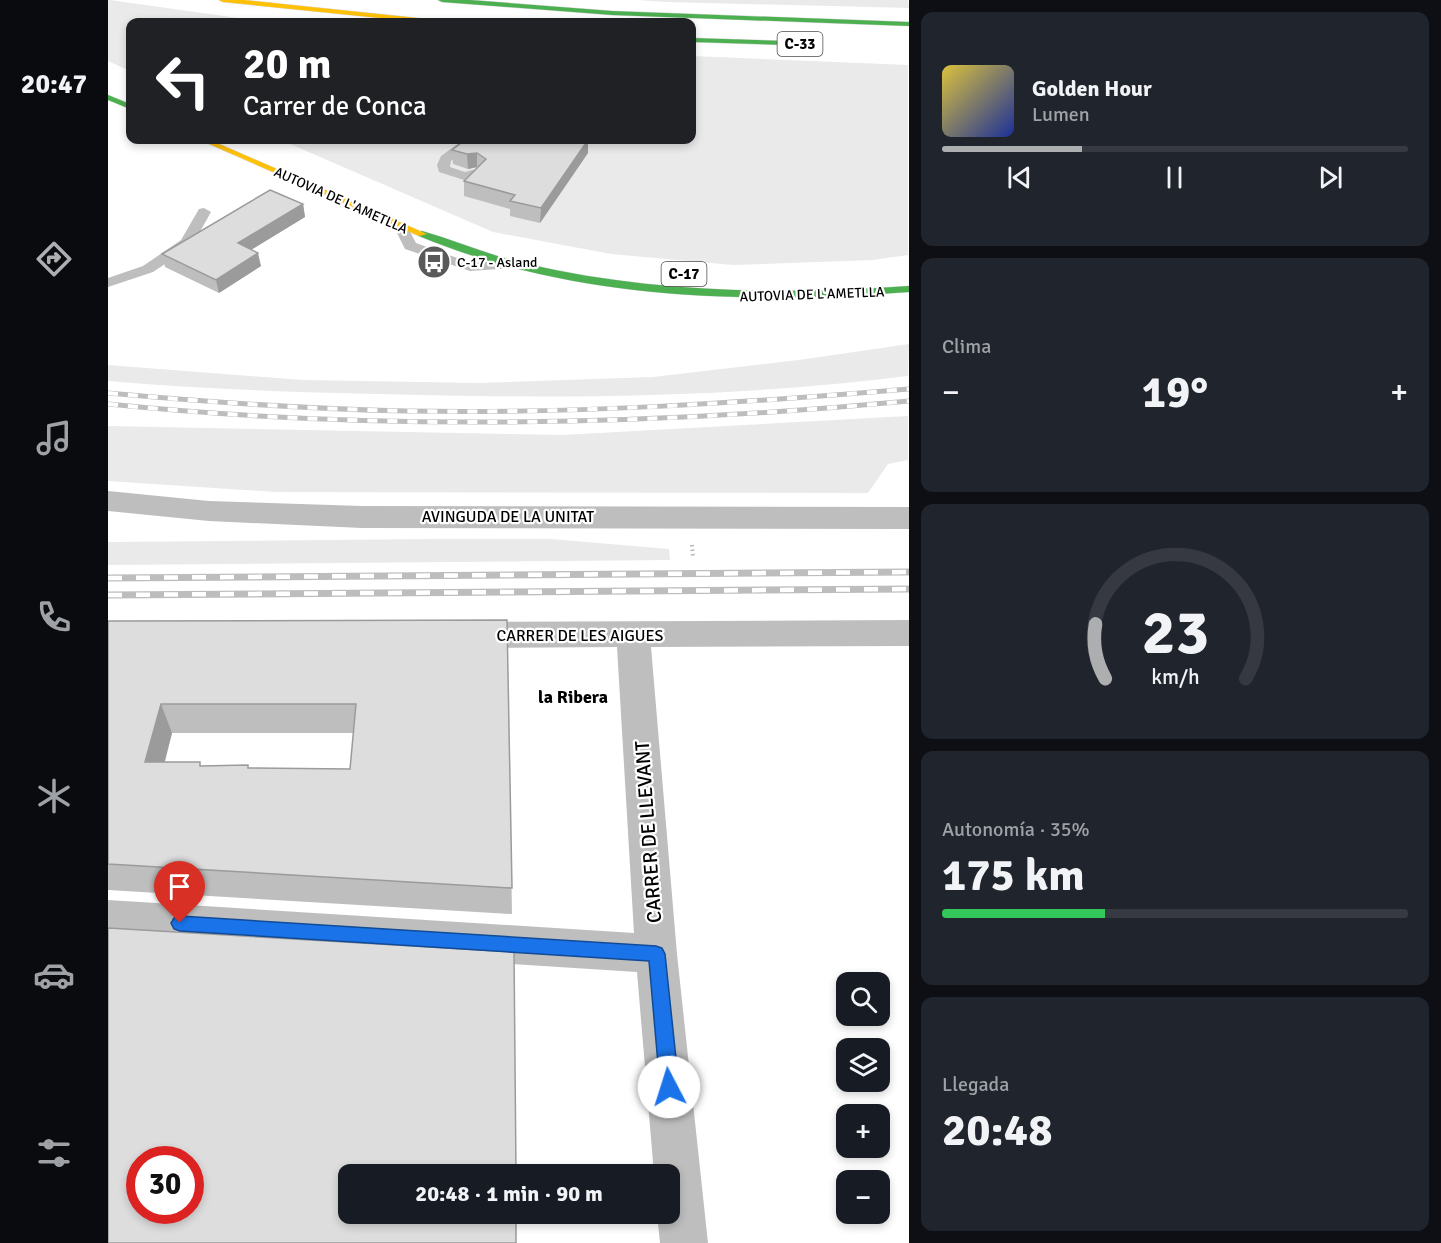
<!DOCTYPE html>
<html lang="es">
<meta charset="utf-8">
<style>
:root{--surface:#171b24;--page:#20242c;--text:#f1f3f6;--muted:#9ea1a6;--line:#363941;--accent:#adaeaf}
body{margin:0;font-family:Signika,sans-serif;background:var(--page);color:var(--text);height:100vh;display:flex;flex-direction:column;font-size:22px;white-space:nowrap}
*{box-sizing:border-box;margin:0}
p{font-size:20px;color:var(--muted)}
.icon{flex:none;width:33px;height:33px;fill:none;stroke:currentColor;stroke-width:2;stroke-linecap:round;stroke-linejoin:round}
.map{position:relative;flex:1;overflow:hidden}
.drawer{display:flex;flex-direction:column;gap:12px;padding:12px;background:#0d0f14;width:532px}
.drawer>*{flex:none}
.hud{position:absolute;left:18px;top:18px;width:570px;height:126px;border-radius:12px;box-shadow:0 3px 9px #0003;background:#202124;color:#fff;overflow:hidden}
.fabs{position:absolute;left:728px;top:972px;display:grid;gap:12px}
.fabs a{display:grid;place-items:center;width:54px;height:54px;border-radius:12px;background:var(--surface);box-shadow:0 3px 9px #0003;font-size:30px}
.speed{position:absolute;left:18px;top:1146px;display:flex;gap:12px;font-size:30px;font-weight:700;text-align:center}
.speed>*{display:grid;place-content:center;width:78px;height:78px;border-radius:50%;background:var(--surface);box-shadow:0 3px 9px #0003;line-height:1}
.speed .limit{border:9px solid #d22;background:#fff;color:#111}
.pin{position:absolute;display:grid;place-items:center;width:51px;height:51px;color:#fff;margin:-62px -26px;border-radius:50% 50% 50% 0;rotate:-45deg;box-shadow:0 0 6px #0007}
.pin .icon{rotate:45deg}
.me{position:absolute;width:66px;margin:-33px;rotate:355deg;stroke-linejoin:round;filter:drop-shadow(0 0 4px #0008)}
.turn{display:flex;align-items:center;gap:21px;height:126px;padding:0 18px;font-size:27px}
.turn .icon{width:78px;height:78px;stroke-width:2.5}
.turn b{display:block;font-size:42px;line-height:51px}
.big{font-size:45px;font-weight:700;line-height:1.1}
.drawer .widget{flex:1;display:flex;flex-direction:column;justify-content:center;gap:9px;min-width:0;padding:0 21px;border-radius:12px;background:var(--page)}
.drawer .dial{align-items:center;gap:0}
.dial svg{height:156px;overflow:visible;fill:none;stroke:var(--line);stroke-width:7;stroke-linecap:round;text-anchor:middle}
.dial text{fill:var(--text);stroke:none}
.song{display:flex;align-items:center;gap:18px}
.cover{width:72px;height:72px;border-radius:9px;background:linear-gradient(135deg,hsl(50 70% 55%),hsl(230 70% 35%))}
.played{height:6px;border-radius:3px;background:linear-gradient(90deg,var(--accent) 30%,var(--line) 30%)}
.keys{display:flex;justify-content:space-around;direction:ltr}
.heat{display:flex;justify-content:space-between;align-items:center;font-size:33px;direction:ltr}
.charge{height:9px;border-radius:4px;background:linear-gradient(90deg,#34c759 35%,var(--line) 0)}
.trip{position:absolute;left:230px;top:1164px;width:342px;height:60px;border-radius:12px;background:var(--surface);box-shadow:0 3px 9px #0003;font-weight:700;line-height:60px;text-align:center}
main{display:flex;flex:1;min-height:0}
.dock{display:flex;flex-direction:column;width:108px;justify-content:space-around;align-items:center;background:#090b0e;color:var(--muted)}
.dock .icon{width:42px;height:42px}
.dock .selected{color:var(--accent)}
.dock b{font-size:27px;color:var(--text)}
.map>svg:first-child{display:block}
.green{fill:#eaeaea}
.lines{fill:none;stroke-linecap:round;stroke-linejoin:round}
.fast-casing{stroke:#dbdbdb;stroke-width:1}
.slow-casing{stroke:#dbdbdb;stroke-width:1}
.path{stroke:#b8b8b8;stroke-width:4;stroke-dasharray:1.5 3;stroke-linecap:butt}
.lane{fill:#bebebe;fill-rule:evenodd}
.street{fill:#bebebe;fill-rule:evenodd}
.fast{fill:#4caf50;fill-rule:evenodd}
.slow{fill:#ffc107;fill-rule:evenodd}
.rail-far1-casing{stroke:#bdbdbd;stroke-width:5}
.rail-casing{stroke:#bdbdbd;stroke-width:7}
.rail-far1{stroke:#fff;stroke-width:4;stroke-dasharray:10;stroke-linecap:butt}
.rail{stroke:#fff;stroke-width:4.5;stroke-dasharray:14;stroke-linecap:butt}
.wall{fill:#bebebe;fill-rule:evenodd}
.shaded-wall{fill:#9b9b9b}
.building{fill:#ddd;stroke:#9b9b9b;stroke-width:1.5;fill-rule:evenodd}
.route{fill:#1a73e8;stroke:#114b97;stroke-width:1.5}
.labels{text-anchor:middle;stroke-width:4.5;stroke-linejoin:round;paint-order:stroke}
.far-street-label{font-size:14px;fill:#000;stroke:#fff}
.far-poi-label{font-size:14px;fill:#000;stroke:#fff;text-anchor:start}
.shield{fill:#fff;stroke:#4c4c4c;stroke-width:1.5}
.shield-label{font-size:15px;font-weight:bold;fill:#000}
.street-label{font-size:16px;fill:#000;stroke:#fff}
.neighbourhood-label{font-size:18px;font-weight:bold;fill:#000;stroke:#fff}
.near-street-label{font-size:20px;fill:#000;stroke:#fff}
</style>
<main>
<nav class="dock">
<b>20:47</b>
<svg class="icon selected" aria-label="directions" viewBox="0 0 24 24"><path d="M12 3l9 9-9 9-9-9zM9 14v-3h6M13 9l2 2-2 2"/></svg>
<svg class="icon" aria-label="music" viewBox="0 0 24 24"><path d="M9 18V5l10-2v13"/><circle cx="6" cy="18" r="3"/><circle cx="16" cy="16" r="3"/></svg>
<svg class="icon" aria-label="phone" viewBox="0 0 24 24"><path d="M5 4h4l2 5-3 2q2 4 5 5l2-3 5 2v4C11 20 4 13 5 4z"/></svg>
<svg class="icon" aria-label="climate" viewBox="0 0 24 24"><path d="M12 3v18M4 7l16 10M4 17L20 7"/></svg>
<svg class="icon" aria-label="car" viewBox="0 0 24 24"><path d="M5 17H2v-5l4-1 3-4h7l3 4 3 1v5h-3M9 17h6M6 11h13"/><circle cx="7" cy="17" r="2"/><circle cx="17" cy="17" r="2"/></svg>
<svg class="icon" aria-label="filters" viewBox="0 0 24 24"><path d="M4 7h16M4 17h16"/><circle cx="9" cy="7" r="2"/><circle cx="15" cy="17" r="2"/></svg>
</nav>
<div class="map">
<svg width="801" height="1243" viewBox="0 0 801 1243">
<rect width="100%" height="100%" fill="#fff"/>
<path class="green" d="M 0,0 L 2,0 L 159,22 L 22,22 L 22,71 L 0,61 Z
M 529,0 L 800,0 L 801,8 L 559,2 Z
M 584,56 L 800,65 L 800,255 L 765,260 L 625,265 L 503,254 L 385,232 L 173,140 L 584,140 Z
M 801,344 L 800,376 C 625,398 448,399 271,394 C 181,392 90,389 0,381 L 0,365 L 195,380 L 372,383 L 545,377 L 691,360 Z
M 800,416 L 800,460 L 780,464 L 760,493 L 169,492 L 0,481 L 0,426 L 454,435 Z
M 326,539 L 443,539 L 561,549 L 562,560 L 0,565 L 0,542 Z"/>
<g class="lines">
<g class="fast-casing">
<path id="fast" d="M 330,0 L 362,0 L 504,11 L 801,22 L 801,26 L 504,15 L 334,2 Z
M 584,38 L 678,41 L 682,43 L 678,45 L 584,42 Z
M 0,95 L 22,104 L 22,109 L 0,100 Z
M 314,231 C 349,241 383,256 419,264 C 545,293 672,295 801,286 L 801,292 C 637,304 465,300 311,236 L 309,234 Z"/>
</g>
<g class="slow-casing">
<path id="slow" d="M 111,0 L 136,0 L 328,20 L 332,22 L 311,22 L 115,2 Z
M 92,140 L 102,140 L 319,234 L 311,236 Z"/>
</g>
<path class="path" d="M 584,545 L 585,557"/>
<path class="lane" d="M 355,140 L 368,140 L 343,161 L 342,167 L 357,172 L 368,169 L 374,173 L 373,176 L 356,180 L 331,172 L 329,165 L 333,156 Z
M 96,208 L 103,212 L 84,246 L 45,272 L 0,287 L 0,278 L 35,266 L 73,240 L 91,209 Z
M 293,223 L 298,224 L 308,243 L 363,263 L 404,260 L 411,264 L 404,268 L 362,271 L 297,249 L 286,227 Z"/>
<path class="street" d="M 0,491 L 101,501 L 254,506 L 801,507 L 801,529 L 254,528 L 101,521 L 0,511 Z
M 801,620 L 801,646 L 543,647 L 569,954 L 600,1243 L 552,1243 L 549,1214 L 561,1214 L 561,1174 L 546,1174 L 529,972 L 0,938 L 0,900 L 526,933 L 509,647 L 356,648 L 344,644 L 339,635 L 344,626 L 356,622 Z"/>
<use href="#fast" class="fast"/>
<use href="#slow" class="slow"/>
<g class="rail-far1-casing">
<path id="rail-far1" d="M 0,393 C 99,402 199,409 299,411 C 466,414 634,403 801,389
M 0,404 C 266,431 535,426 801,401"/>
</g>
<g class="rail-casing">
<path id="rail" d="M 0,578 L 801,572
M 0,595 L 801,589"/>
</g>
<use href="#rail-far1" class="rail-far1"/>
<use href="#rail" class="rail"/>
</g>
<path class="wall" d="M 344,150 L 480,153 L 432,223 L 402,216 L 402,209 L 356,196 L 356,181 L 370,167 L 360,169 L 345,164 Z
M 195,204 L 197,217 L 143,250 L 153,266 L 111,293 L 57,267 L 54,254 Z
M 399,620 L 404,914 L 0,890 L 0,621 ZM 64,733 L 246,733 L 242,769 L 141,768 L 93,766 L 57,762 Z"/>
<path class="shaded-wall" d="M 480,140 L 480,153 L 432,223 L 433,208 Z
M 369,153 L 369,167 L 360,169 L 359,154 Z
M 195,204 L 197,217 L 133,256 L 130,243 Z
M 150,253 L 153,266 L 111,293 L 108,280 Z
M 53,704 L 64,733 L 49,790 L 37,762 Z"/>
<path class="building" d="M 357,140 L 480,140 L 433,208 L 402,201 L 407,195 L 356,181 L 378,159 L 369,153 L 359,154 L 344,150 Z
M 162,190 L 195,204 L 130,243 L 150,253 L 108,280 L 54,254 Z
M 399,620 L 404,888 L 0,864 L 0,621 ZM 53,704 L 248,704 L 242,769 L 140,768 L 140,765 L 92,766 L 92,762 L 37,762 Z
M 0,928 L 406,952 L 408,1174 L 240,1174 L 240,1214 L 408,1214 L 408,1243 L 0,1243 ZM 32,1160 L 82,1160 L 82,1210 L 32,1210 Z"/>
<path class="route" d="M 72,916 L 548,946 L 554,948 L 557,954 L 571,1087 L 568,1094 L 561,1097 L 555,1094 L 552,1087 L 541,961 L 72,931 L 66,929 L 63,923 L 66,918 Z"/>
<defs>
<g id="bus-disc" transform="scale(1.725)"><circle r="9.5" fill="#595959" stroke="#fff"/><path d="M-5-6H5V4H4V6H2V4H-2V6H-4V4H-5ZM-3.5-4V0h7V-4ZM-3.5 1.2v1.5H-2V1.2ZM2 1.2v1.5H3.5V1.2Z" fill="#fff"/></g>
</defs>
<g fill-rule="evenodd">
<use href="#bus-disc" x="326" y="262"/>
</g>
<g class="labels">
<g class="far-street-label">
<text transform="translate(233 200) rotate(24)" y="5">AUTOVIA DE L'AMETLLA</text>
<text transform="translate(704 294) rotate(-2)" y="5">AUTOVIA DE L'AMETLLA</text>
</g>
<g class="far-poi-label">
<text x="349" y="267">C-17 - Asland</text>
</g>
<g class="shield">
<rect x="669.5" y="32" width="45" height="24" rx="4.5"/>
<rect x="553.5" y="262" width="45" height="24" rx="4.5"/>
</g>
<g class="shield-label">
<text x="692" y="49">C-33</text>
<text x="576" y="279">C-17</text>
</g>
<g class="street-label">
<text x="400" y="522">AVINGUDA DE LA UNITAT</text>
<text x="472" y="641">CARRER DE LES AIGUES</text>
</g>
<g class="neighbourhood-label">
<text x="465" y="703">la Ribera</text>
</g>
<g class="near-street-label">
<text transform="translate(540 832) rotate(-94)" y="7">CARRER DE LLEVANT</text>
</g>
</g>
</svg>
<div class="fabs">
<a><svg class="icon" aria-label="search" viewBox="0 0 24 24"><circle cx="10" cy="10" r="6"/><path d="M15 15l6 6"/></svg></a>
<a><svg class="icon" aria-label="layers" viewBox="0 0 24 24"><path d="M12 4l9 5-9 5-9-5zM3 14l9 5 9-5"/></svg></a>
<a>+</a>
<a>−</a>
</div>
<div class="speed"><div class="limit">30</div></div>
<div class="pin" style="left:72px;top:923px;background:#d93025"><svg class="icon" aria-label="arrive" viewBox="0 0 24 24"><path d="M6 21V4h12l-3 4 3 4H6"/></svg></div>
<svg class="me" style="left:561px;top:1087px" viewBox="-20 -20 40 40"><circle r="19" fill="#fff"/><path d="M0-13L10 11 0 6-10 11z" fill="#1a73e8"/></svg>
<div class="trip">20:48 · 1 min · 90 m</div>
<div class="hud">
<div class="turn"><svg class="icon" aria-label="left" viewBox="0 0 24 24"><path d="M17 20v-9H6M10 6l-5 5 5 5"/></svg><div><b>20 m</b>Carrer de Conca</div></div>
</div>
</div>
<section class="drawer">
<div class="widget">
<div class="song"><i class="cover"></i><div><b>Golden Hour</b><p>Lumen</p></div></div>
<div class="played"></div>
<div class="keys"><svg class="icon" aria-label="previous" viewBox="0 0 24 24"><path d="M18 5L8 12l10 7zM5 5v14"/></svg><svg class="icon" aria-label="pause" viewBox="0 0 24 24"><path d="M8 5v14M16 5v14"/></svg><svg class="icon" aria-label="next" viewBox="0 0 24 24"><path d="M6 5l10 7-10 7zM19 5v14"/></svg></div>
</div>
<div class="widget"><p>Clima</p>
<div class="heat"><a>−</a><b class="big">19°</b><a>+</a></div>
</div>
<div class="widget dial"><svg viewBox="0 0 100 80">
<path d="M14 69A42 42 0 1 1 86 69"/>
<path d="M14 69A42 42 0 0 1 9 41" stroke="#adaeaf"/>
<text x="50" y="56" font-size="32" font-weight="700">23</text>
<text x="50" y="72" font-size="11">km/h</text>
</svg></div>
<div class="widget"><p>Autonomía · 35%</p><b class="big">175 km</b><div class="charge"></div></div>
<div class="widget"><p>Llegada</p><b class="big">20:48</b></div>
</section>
</main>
